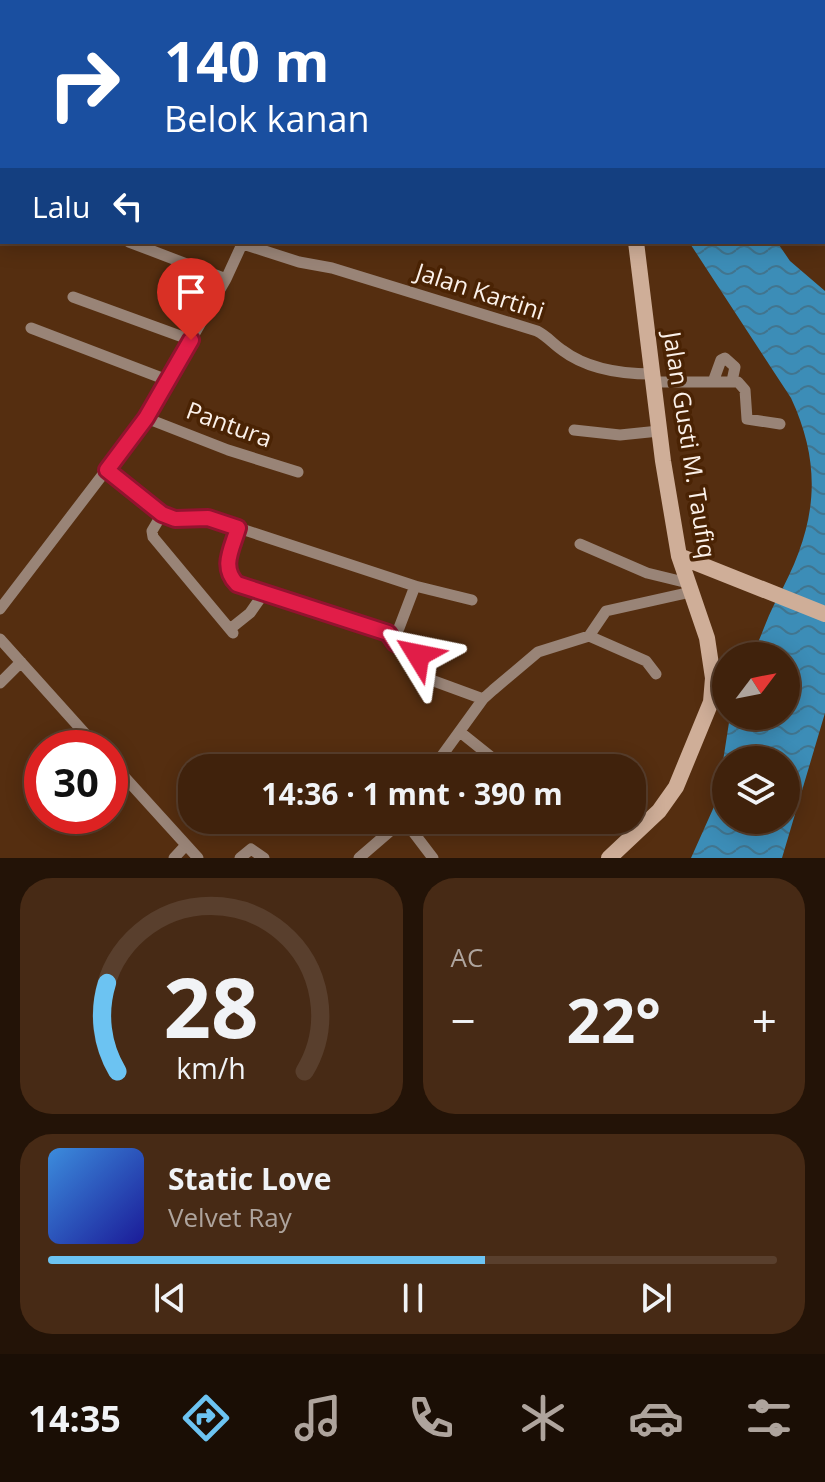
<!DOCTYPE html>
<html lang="id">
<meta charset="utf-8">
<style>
:root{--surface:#40220c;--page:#472a15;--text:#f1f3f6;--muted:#aea49d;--line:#593f2d;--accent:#6cc3f2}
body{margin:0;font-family:"Open Sans",sans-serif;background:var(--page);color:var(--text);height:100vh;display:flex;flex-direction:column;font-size:30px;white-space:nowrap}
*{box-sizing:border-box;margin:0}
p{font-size:26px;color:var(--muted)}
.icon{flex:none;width:44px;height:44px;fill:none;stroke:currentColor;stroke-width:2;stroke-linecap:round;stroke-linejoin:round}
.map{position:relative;height:858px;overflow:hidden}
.sheet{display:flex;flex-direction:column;gap:20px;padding:20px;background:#231307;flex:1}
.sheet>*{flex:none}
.hud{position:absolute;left:0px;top:0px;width:826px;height:244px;box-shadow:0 4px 20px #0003,0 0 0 2px var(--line);background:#1a4fa0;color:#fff;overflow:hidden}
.needle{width:52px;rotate:58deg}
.controls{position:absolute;left:712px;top:642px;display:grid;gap:16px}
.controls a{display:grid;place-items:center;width:88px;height:88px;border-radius:50%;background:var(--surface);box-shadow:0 4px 20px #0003,0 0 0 2px var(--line);font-size:40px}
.speed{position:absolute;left:24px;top:730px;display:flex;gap:16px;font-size:40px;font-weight:700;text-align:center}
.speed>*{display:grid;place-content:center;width:104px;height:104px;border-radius:50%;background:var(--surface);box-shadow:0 4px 20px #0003,0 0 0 2px var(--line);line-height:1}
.speed .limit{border:12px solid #d22;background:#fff;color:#111}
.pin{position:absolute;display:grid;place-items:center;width:68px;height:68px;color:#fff;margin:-82px -34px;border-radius:50% 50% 50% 0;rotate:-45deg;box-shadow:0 0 8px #0007}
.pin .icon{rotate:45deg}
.me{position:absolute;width:88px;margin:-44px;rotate:305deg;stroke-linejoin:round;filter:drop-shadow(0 0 6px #0008)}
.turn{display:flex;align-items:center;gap:28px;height:168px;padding:0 32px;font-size:36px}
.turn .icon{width:104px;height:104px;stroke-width:2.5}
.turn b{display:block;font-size:56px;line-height:68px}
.then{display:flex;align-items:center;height:76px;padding:0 32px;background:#0003;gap:16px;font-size:30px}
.big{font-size:60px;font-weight:700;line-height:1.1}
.sheet .tile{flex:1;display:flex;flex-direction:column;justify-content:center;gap:12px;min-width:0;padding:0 28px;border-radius:32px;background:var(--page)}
.sheet .dial{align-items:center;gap:0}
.dial svg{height:208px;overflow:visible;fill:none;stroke:var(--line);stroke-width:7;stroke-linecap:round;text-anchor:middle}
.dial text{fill:var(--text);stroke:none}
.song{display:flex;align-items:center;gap:24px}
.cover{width:96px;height:96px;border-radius:12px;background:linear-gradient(135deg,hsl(210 70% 55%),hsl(240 70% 35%))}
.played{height:8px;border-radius:4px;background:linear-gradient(90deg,var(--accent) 60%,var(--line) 60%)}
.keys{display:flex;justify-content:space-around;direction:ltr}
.heat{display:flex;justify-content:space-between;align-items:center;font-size:44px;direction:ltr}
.sheet .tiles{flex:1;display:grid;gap:20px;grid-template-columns:1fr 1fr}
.tile:last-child{grid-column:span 2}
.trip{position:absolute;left:178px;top:754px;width:468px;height:80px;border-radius:32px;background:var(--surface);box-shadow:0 4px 20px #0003,0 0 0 2px var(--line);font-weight:700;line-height:80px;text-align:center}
.dock{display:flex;height:128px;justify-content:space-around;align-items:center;background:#1a0e05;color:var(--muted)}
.dock .icon{width:56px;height:56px}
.dock .selected{color:var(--accent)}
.dock b{font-size:36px;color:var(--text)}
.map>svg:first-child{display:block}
.water{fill:url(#water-waves);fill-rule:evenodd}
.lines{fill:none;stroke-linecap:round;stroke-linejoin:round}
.street{stroke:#998477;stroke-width:11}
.secondary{stroke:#cfae98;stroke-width:16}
.route-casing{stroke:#92132f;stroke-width:20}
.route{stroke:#e11d48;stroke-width:14}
.labels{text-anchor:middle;stroke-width:7;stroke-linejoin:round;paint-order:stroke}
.street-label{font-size:24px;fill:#fbf1ea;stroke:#4a2304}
</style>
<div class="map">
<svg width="825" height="858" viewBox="0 0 825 858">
<defs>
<pattern id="water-waves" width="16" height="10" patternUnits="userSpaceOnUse" patternTransform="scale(2)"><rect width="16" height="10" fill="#3c8db7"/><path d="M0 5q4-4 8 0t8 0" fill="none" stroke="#41758f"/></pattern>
</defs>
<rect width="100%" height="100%" fill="#552e10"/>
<path class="water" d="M 689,242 L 777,242 L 790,261 L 825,291 L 825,713 L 782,858 L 691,858 L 717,800 L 730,716 L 786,716 L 786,656 L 752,656 C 761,638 767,617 777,599 C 815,530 825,471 791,398 ZM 726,760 L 786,760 L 786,820 L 726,820 Z"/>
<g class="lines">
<path class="street" d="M 72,0 L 76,2
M 181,0 L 186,2
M 53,2 L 54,0
M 304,2 L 305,0
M 0,20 L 2,21
M 0,75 L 2,76
M 0,122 L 2,122
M 0,194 L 2,195
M 129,242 L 226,279
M 243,244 L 299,262 L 332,268 L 537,331 C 547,336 552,343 562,350 C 587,369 621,374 652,374
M 73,297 L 191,340
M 31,328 L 167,380
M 653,382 L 738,382 L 745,390 L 747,419 L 780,424
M 713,382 L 721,360 L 725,358 L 735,367 L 732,381
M 146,418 L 228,450 L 298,472
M 574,430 L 620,435 L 659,431
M 107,470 L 169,517 L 208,518 L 415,586 L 472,600
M 162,514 L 152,531 L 153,537 L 233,633
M 238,528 C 232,548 221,568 237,584 L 393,633 L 399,628 L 415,586
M 580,544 L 647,573 L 688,583
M 0,609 L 146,418 L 226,279 L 243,242
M 230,629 L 250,613 L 264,593
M 388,633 L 395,643 L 418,654 L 418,672 L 423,677 L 483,699
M 589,636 L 646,661 L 656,674
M 0,639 L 98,748
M 0,683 L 21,662
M 460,732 L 505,768
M 110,761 L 198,858
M 372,768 L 379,762
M 433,768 L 483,699 L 493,690 L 538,652 L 589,636 L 606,611 L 691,592
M 404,820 L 433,858
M 174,858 L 186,845
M 240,858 L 251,849 L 264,858
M 359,858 L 403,820"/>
<path class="secondary" d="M 624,2 L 624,0
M 679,556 L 825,614
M 609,858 L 659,811 L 676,787 L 711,702 L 713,678 L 707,638 L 679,556 L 663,461 L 636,242"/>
</g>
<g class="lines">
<g class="route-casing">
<path id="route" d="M 191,340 L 146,418 L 107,470 L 162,514 L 175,519 L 208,518 L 238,528 C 232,549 220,567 237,584 L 388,633 L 395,643 L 418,655"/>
</g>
<use href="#route" class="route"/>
</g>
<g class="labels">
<g class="street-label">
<text transform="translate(480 292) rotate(18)" y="8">Jalan Kartini</text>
<text transform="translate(229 425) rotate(20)" y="8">Pantura</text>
<text transform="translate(689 445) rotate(81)" y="8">Jalan Gusti M. Taufiq</text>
</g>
</g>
</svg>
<div class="controls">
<a><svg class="needle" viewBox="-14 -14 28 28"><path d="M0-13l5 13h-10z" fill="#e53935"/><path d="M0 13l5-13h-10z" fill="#aea49d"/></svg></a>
<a><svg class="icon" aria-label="layers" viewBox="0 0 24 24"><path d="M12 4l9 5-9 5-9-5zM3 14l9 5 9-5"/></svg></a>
</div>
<div class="speed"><div class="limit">30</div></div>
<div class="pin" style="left:191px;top:340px;background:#d93025"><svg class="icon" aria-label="arrive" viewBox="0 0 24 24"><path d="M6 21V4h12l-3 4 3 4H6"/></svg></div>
<svg class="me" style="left:418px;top:655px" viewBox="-20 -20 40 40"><path d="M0-17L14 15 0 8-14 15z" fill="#e11d48" stroke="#fff" stroke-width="4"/></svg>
<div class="trip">14:36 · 1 mnt · 390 m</div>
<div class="hud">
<div class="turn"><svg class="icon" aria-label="right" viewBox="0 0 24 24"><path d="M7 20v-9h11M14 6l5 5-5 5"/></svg><div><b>140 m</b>Belok kanan</div></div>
<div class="then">Lalu<svg class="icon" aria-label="left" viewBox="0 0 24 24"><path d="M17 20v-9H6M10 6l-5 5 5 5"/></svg></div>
</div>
</div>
<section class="sheet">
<div class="tiles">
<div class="tile dial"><svg viewBox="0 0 100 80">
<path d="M14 69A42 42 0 1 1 86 69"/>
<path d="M14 69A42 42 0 0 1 10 35" stroke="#6cc3f2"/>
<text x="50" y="56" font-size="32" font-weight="700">28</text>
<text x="50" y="72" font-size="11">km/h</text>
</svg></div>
<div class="tile"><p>AC</p>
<div class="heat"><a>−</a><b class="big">22°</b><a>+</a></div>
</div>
<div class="tile">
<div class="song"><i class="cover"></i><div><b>Static Love</b><p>Velvet Ray</p></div></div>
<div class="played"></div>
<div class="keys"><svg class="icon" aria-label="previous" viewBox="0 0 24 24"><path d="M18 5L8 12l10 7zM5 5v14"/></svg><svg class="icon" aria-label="pause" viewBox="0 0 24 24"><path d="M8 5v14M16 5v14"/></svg><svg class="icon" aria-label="next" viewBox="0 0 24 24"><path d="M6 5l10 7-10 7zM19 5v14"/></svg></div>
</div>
</div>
</section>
<nav class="dock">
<b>14:35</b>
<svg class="icon selected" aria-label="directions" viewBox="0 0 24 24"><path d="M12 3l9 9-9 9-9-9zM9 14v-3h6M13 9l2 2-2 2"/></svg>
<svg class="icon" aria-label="music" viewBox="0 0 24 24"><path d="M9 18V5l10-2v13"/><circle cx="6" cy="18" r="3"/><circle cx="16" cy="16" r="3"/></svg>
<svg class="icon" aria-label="phone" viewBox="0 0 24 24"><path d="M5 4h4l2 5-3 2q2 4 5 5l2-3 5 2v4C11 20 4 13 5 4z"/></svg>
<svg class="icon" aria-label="climate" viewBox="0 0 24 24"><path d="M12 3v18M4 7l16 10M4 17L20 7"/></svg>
<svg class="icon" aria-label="car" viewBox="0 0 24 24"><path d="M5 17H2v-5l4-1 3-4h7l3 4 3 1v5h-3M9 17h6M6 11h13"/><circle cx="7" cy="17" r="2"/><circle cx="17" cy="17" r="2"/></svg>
<svg class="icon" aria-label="filters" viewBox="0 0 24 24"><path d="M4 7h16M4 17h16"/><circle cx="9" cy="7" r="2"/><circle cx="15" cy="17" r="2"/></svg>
</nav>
